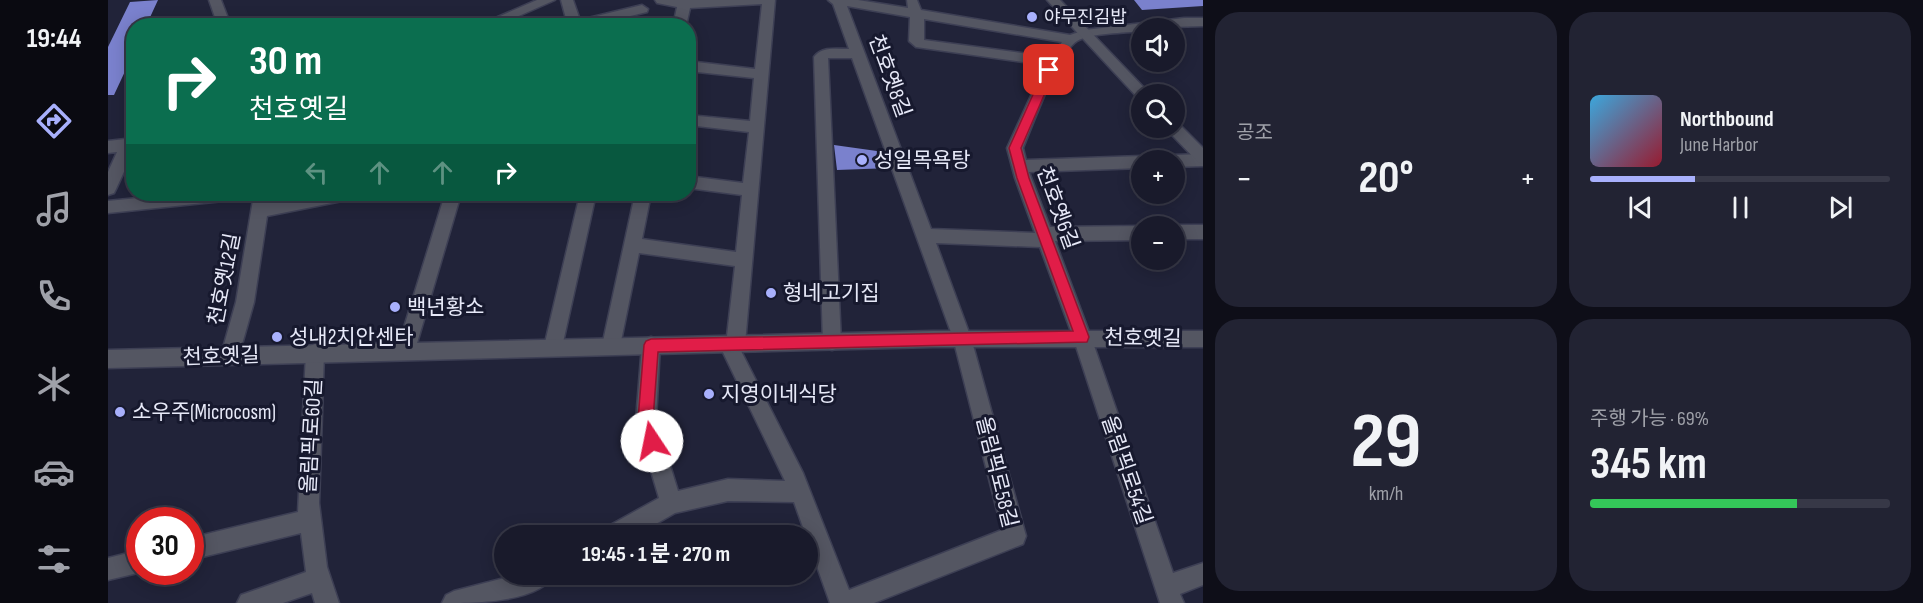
<!DOCTYPE html>
<html lang="ko">
<meta charset="utf-8">
<style>
:root{--surface:#191a2b;--page:#222333;--text:#f1f3f6;--muted:#9fa1a9;--line:#373847;--accent:#a8b0fc}
body{margin:0;font-family:"Sofia Sans Condensed","Noto Sans KR",sans-serif;background:var(--page);color:var(--text);height:100vh;display:flex;flex-direction:column;font-size:22px;white-space:nowrap}
*{box-sizing:border-box;margin:0}
p{font-size:20px;color:var(--muted)}
.icon{flex:none;width:33px;height:33px;fill:none;stroke:currentColor;stroke-width:2;stroke-linecap:round;stroke-linejoin:round}
.map{position:relative;flex:1;overflow:hidden}
.sheet{display:flex;flex-direction:column;gap:12px;padding:12px;background:#0e0e18;width:720px}
.sheet>*{flex:none}
.top-card{position:absolute;left:18px;top:18px;width:570px;height:183px;border-radius:24px;box-shadow:0 3px 15px #0003,0 0 0 2px var(--line);background:#0b6e4f;color:#fff;overflow:hidden}
.controls{position:absolute;left:1023px;top:18px;display:grid;gap:12px}
.controls a{display:grid;place-items:center;width:54px;height:54px;border-radius:50%;background:var(--surface);box-shadow:0 3px 15px #0003,0 0 0 2px var(--line);font-size:30px}
.speed{position:absolute;left:18px;top:507px;display:flex;gap:12px;font-size:30px;font-weight:700;text-align:center}
.speed>*{display:grid;place-content:center;width:78px;height:78px;border-radius:50%;background:var(--surface);box-shadow:0 3px 15px #0003,0 0 0 2px var(--line);line-height:1}
.speed .limit{border:9px solid #d22;background:#fff;color:#111}
.pin{position:absolute;display:grid;place-items:center;width:51px;height:51px;color:#fff;margin:-26px;border-radius:12px;box-shadow:0 3px 9px #0006}
.me{position:absolute;width:66px;margin:-33px;rotate:349deg;stroke-linejoin:round;filter:drop-shadow(0 0 4px #0008)}
.turn{display:flex;align-items:center;gap:21px;height:126px;padding:0 24px;font-size:27px}
.turn .icon{width:78px;height:78px;stroke-width:2.5}
.turn b{display:block;font-size:42px;line-height:51px}
.lanes{display:flex;align-items:center;height:57px;padding:0 24px;background:#0003;justify-content:center;gap:30px;direction:ltr}
.lanes .off{opacity:.35}
.big{font-size:45px;font-weight:700;line-height:1.1}
.sheet .tile{flex:1;display:flex;flex-direction:column;justify-content:center;gap:9px;min-width:0;padding:0 21px;border-radius:24px;background:var(--page)}
.sheet .dial{align-items:center;gap:0}
.dial b{font-size:78px;line-height:1}
.song{display:flex;align-items:center;gap:18px}
.cover{width:72px;height:72px;border-radius:9px;background:linear-gradient(135deg,hsl(200 70% 55%),hsl(350 70% 35%))}
.played{height:6px;border-radius:3px;background:linear-gradient(90deg,var(--accent) 35%,var(--line) 35%)}
.keys{display:flex;justify-content:space-around;direction:ltr}
.heat{display:flex;justify-content:space-between;align-items:center;font-size:33px;direction:ltr}
.charge{height:9px;border-radius:4px;background:linear-gradient(90deg,#34c759 69%,var(--line) 0)}
.sheet .tiles{flex:1;display:grid;gap:12px;grid-template-columns:repeat(2,1fr)}
.trip{position:absolute;left:386px;top:525px;width:324px;height:60px;border-radius:30px;background:var(--surface);box-shadow:0 3px 15px #0003,0 0 0 2px var(--line);font-weight:700;line-height:60px;text-align:center}
main{display:flex;flex:1;min-height:0}
.tab-bar{display:flex;flex-direction:column;width:108px;justify-content:space-around;align-items:center;background:#0a0a11;color:var(--muted)}
.tab-bar .icon{width:42px;height:42px}
.tab-bar .on{color:var(--accent)}
.tab-bar b{font-size:27px;color:var(--text)}
.map>svg:first-child{display:block}
.building{fill:#7a81cd}
.lines{fill:none;stroke-linecap:round;stroke-linejoin:round}
.minor-casing{stroke:#3d3f54;stroke-width:3}
.tertiary-casing{stroke:#3d3f54;stroke-width:3}
.minor{fill:#545662;fill-rule:evenodd}
.tertiary{fill:#545662;fill-rule:evenodd}
.route{fill:#e11d48;stroke:#92132f;stroke-width:1.5}
.poi-dot{fill:#a8b0fc;stroke:#17192e;stroke-width:2}
.labels{text-anchor:middle;stroke-width:6;stroke-linejoin:round;paint-order:stroke}
.far-poi-label{font-size:18px;fill:#e7e9f8;stroke:#17192e;text-anchor:start}
.street-label{font-size:21px;fill:#e7e9f8;stroke:#17192e}
.poi-label{font-size:21px;fill:#e7e9f8;stroke:#17192e;text-anchor:start}
</style>
<main>
<nav class="tab-bar">
<b>19:44</b>
<svg class="icon on" aria-label="directions" viewBox="0 0 24 24"><path d="M12 3l9 9-9 9-9-9zM9 14v-3h6M13 9l2 2-2 2"/></svg>
<svg class="icon" aria-label="music" viewBox="0 0 24 24"><path d="M9 18V5l10-2v13"/><circle cx="6" cy="18" r="3"/><circle cx="16" cy="16" r="3"/></svg>
<svg class="icon" aria-label="phone" viewBox="0 0 24 24"><path d="M5 4h4l2 5-3 2q2 4 5 5l2-3 5 2v4C11 20 4 13 5 4z"/></svg>
<svg class="icon" aria-label="climate" viewBox="0 0 24 24"><path d="M12 3v18M4 7l16 10M4 17L20 7"/></svg>
<svg class="icon" aria-label="car" viewBox="0 0 24 24"><path d="M5 17H2v-5l4-1 3-4h7l3 4 3 1v5h-3M9 17h6M6 11h13"/><circle cx="7" cy="17" r="2"/><circle cx="17" cy="17" r="2"/></svg>
<svg class="icon" aria-label="filters" viewBox="0 0 24 24"><path d="M4 7h16M4 17h16"/><circle cx="9" cy="7" r="2"/><circle cx="15" cy="17" r="2"/></svg>
</nav>
<div class="map">
<svg width="1095" height="603" viewBox="0 0 1095 603">
<rect width="100%" height="100%" fill="#212339"/>
<path class="building" d="M 50,0 L 38,26 L 26,26 L 26,52 L 6,95 L 0,95 L 0,47 L 22,2 Z
M 1026,0 L 1095,0 L 1095,6 L 1034,10 Z
M 726,145 L 776,152 L 783,168 L 729,170 Z"/>
<g class="lines">
<g class="minor-casing">
<path id="minor" d="M 101,0 L 113,0 L 123,26 L 110,26 Z
M 429,0 L 447,0 L 388,26 L 369,26 Z
M 453,0 L 465,0 L 472,20 L 534,5 L 540,9 L 539,12 L 481,26 L 460,26 Z
M 547,0 L 667,0 L 637,344 L 633,351 L 695,473 L 741,590 L 894,530 L 845,338 L 744,58 L 720,58 L 733,342 L 731,348 L 724,350 L 717,348 L 715,342 L 706,57 C 714,46 729,49 741,49 L 725,4 L 720,0 L 750,0 L 800,8 L 799,0 L 809,0 L 813,10 L 962,35 L 977,30 L 1076,18 L 1095,18 L 1095,26 L 1034,28 L 1034,31 C 1017,33 983,33 969,41 C 951,52 924,126 915,148 L 918,160 L 1034,156 L 1041,160 L 1034,160 L 1034,168 L 921,172 L 942,227 L 1034,226 L 1035,226 L 1034,240 L 947,241 L 983,337 L 1065,573 L 1095,563 L 1095,585 L 1072,594 L 1076,603 L 1052,603 L 965,337 L 932,247 L 828,243 L 863,338 L 918,536 L 915,544 L 766,603 L 722,603 L 686,502 L 620,501 L 567,513 L 527,536 L 494,536 L 497,528 L 551,498 L 528,420 L 534,345 L 536,339 L 543,337 L 550,339 L 552,345 L 548,420 L 570,491 L 620,479 L 677,481 L 611,344 L 613,338 L 619,336 L 627,266 L 531,253 L 512,346 L 510,352 L 503,354 L 496,352 L 494,346 L 527,194 L 543,194 L 534,239 L 628,252 L 634,195 L 580,188 L 580,176 L 635,183 L 641,132 L 580,125 L 580,115 L 642,121 L 646,78 L 580,71 L 580,61 L 647,69 L 654,4 L 582,8 L 578,26 L 565,26 L 569,7 L 549,3 ZM 739,6 L 802,17 L 801,41 L 808,47 L 937,65 L 899,148 L 907,178 L 927,233 L 823,229 ZM 816,19 L 954,42 L 943,57 L 816,40 Z
M 26,138 L 26,150 L 8,189 L 6,193 L 0,195 L 0,172 L 9,152 L 0,153 L 0,141 Z
M 1095,154 L 1095,166 L 1066,167 L 1066,160 L 1059,160 L 1066,155 Z
M 69,194 L 133,194 L 131,198 L 125,200 L 0,213 L 0,201 Z
M 146,194 L 162,194 L 161,203 L 209,194 L 247,194 L 245,198 L 239,200 L 159,216 L 146,302 L 131,355 L 129,361 L 122,364 L 115,361 L 113,355 L 128,302 Z
M 337,194 L 353,194 L 307,350 L 305,356 L 298,359 L 291,356 L 289,350 Z
M 472,194 L 488,194 L 454,347 L 452,353 L 445,356 L 438,353 L 436,347 Z
M 1066,225 L 1095,225 L 1095,239 L 1066,239 L 1066,226 L 1062,226 Z
M 207,344 L 214,347 L 216,353 L 211,503 L 219,567 L 231,603 L 207,603 L 204,593 L 175,603 L 129,603 L 133,595 L 198,572 L 193,533 L 82,560 L 82,538 L 190,512 L 198,353 L 200,347 Z
M 32,550 L 32,572 L 34,572 L 0,580 L 0,558 Z
M 412,574 L 446,574 C 433,603 364,603 334,603 L 338,595 L 346,591 Z"/>
</g>
<g class="tertiary-casing">
<path id="tertiary" d="M 939,0 L 952,0 L 1042,94 L 1034,94 L 1034,99 L 1030,98 Z
M 1066,123 L 1071,124 L 1095,148 L 1095,164 L 1090,162 L 1061,132 L 1059,128 L 1066,128 Z
M 825,331 L 1095,331 L 1095,347 L 825,347 L 0,368 L 0,350 Z"/>
</g>
<use href="#minor" class="minor"/>
<use href="#tertiary" class="tertiary"/>
</g>
<path class="route" d="M 941,66 L 947,70 L 913,148 L 921,178 L 981,337 L 979,342 L 550,352 L 545,420 L 552,441 L 550,446 L 544,449 L 539,446 L 530,420 L 536,345 L 538,341 L 543,339 L 965,331 L 909,178 L 901,148 L 936,70 Z"/>
<g class="poi-dot">
<circle cx="924" cy="17" r="6"/>
<circle cx="754" cy="160" r="6"/>
<circle cx="663" cy="293" r="6"/>
<circle cx="287" cy="307" r="6"/>
<circle cx="169" cy="337" r="6"/>
<circle cx="601" cy="394" r="6"/>
<circle cx="12" cy="412" r="6"/>
</g>
<g class="labels">
<g class="far-poi-label">
<text x="936" y="23">야무진김밥</text>
</g>
<g class="street-label">
<text transform="translate(782 76) rotate(70)" y="7">천호옛8길</text>
<text transform="translate(950 208) rotate(70)" y="7">천호옛6길</text>
<text transform="translate(116 279) rotate(-79)" y="7">천호옛12길</text>
<text transform="translate(1035 338) rotate(1)" y="7">천호옛길</text>
<text transform="translate(113 356) rotate(-2)" y="7">천호옛길</text>
<text transform="translate(203 436) rotate(-87)" y="7">올림픽로60길</text>
<text transform="translate(1019 470) rotate(71)" y="7">올림픽로54길</text>
<text transform="translate(889 472) rotate(76)" y="7">올림픽로58길</text>
</g>
<g class="poi-label">
<text x="766" y="167">성일목욕탕</text>
<text x="675" y="300">형네고기집</text>
<text x="299" y="314">백년황소</text>
<text x="181" y="344">성내2치안센타</text>
<text x="613" y="401">지영이네식당</text>
<text x="24" y="419">소우주(Microcosm)</text>
</g>
</g>
</svg>
<div class="controls">
<a><svg class="icon" aria-label="sound" viewBox="0 0 24 24"><path d="M4 9h4l5-4v14l-5-4H4zM17 9q2 3 0 6"/></svg></a>
<a><svg class="icon" aria-label="search" viewBox="0 0 24 24"><circle cx="10" cy="10" r="6"/><path d="M15 15l6 6"/></svg></a>
<a>+</a>
<a>−</a>
</div>
<div class="speed"><div class="limit">30</div></div>
<div class="pin" style="left:941px;top:70px;background:#d93025"><svg class="icon" aria-label="arrive" viewBox="0 0 24 24"><path d="M6 21V4h12l-3 4 3 4H6"/></svg></div>
<svg class="me" style="left:544px;top:441px" viewBox="-20 -20 40 40"><circle r="19" fill="#fff"/><path d="M0-13L10 11 0 6-10 11z" fill="#e11d48"/></svg>
<div class="trip">19:45 · 1 분 · 270 m</div>
<div class="top-card">
<div class="turn"><svg class="icon" aria-label="right" viewBox="0 0 24 24"><path d="M7 20v-9h11M14 6l5 5-5 5"/></svg><div><b>30 m</b>천호옛길</div></div>
<div class="lanes"><svg class="icon off" aria-label="left" viewBox="0 0 24 24"><path d="M17 20v-9H6M10 6l-5 5 5 5"/></svg><svg class="icon off" aria-label="ahead" viewBox="0 0 24 24"><path d="M12 20V5M6 11l6-6 6 6"/></svg><svg class="icon off" aria-label="ahead" viewBox="0 0 24 24"><path d="M12 20V5M6 11l6-6 6 6"/></svg><svg class="icon" aria-label="right" viewBox="0 0 24 24"><path d="M7 20v-9h11M14 6l5 5-5 5"/></svg></div>
</div>
</div>
<section class="sheet">
<div class="tiles">
<div class="tile"><p>공조</p>
<div class="heat"><a>−</a><b class="big">20°</b><a>+</a></div>
</div>
<div class="tile">
<div class="song"><i class="cover"></i><div><b>Northbound</b><p>June Harbor</p></div></div>
<div class="played"></div>
<div class="keys"><svg class="icon" aria-label="previous" viewBox="0 0 24 24"><path d="M18 5L8 12l10 7zM5 5v14"/></svg><svg class="icon" aria-label="pause" viewBox="0 0 24 24"><path d="M8 5v14M16 5v14"/></svg><svg class="icon" aria-label="next" viewBox="0 0 24 24"><path d="M6 5l10 7-10 7zM19 5v14"/></svg></div>
</div>
<div class="tile dial"><b>29</b><p>km/h</p></div>
<div class="tile"><p>주행 가능 · 69%</p><b class="big">345 km</b><div class="charge"></div></div>
</div>
</section>
</main>
